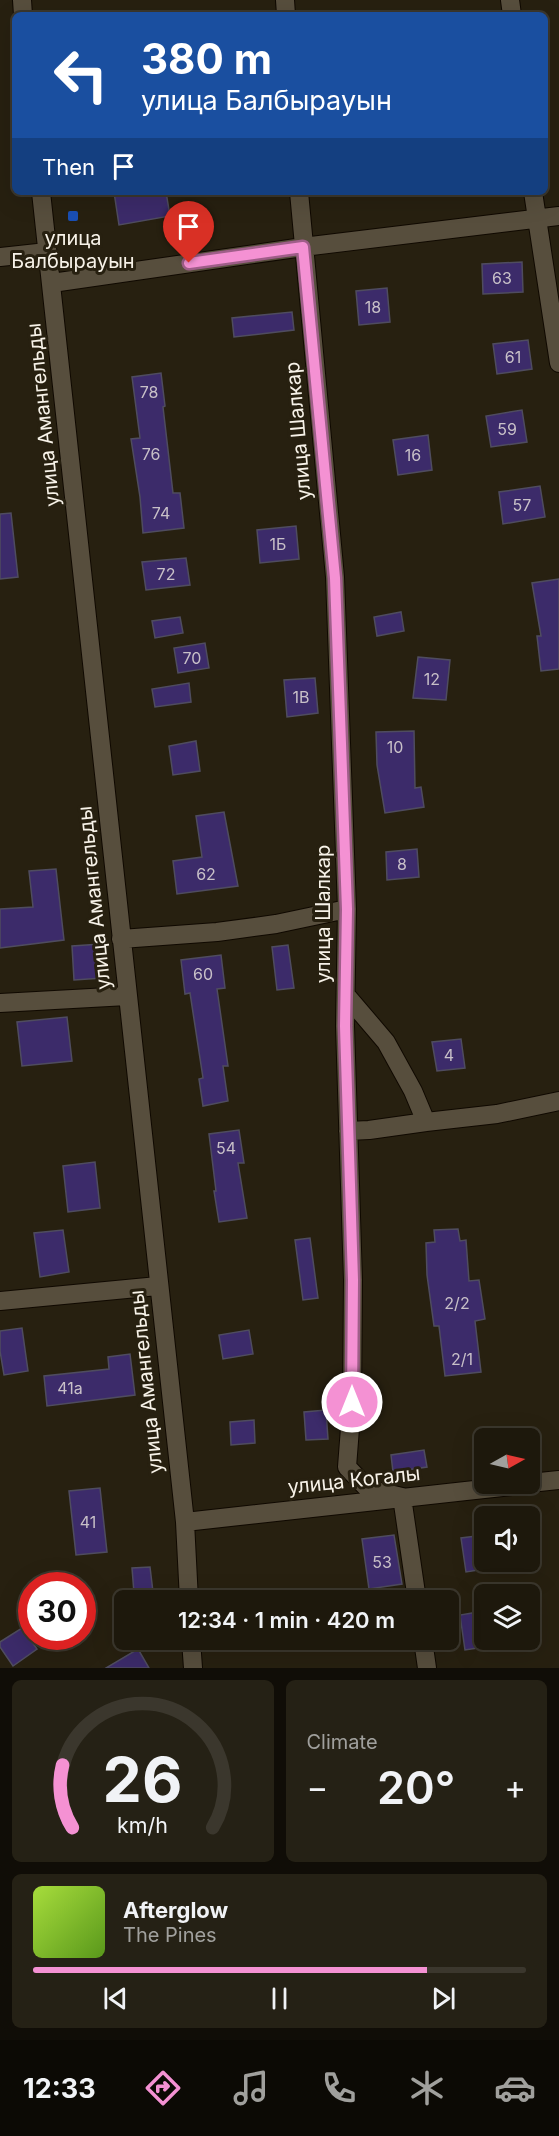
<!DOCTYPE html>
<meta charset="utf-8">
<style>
:root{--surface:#1d180c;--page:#252115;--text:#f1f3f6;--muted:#a0a09d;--line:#3b372d;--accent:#f491d3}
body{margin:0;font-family:Inter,sans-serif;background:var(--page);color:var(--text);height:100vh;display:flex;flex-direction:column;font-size:22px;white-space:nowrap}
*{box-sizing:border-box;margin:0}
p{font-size:20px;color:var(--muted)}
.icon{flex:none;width:33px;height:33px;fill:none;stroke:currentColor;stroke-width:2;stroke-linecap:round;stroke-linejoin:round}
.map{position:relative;height:1668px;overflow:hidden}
.details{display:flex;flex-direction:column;gap:12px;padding:12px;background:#100d07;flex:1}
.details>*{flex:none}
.hud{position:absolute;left:12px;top:12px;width:536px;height:183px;border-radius:9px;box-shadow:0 6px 24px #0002,0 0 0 2px var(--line);background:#1a4fa0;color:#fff;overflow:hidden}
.needle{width:39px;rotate:82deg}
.tools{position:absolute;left:474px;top:1428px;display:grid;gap:12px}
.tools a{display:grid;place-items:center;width:66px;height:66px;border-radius:9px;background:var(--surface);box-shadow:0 6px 24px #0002,0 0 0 2px var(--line);font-size:30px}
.speed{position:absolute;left:18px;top:1572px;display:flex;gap:12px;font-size:30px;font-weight:700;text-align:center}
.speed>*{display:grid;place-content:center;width:78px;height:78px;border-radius:50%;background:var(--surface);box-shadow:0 6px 24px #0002,0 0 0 2px var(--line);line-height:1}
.speed .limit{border:9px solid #d22;background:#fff;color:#111}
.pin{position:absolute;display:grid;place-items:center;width:51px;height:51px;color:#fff;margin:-62px -26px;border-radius:50% 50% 50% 0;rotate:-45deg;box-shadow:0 0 6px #0007}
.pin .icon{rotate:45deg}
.me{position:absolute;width:66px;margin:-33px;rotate:0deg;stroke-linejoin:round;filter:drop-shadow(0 0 4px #0008)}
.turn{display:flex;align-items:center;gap:21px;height:126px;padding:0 30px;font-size:27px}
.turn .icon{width:78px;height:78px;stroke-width:2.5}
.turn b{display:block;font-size:42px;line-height:51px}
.then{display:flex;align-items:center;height:57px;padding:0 30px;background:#0003;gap:12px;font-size:22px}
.big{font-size:45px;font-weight:600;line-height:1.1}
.details .tile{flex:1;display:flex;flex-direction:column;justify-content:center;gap:9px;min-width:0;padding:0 21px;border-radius:9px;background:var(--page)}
.details .dial{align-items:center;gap:0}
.dial svg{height:156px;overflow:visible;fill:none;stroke:var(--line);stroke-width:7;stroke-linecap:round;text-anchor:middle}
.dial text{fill:var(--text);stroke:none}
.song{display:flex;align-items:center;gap:18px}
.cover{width:72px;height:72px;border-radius:9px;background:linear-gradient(135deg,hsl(80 70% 55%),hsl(90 70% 35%))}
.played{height:6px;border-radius:3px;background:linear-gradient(90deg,var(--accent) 80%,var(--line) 80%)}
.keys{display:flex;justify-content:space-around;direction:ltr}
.heat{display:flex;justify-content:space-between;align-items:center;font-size:33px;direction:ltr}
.details .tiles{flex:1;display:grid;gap:12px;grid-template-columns:1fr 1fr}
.tile:last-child{grid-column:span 2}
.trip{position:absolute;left:114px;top:1590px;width:345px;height:60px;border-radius:9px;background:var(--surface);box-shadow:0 6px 24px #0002,0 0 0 2px var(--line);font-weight:600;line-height:60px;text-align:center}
.menu{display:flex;height:96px;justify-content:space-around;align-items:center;background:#0c0a05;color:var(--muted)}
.menu .icon{width:42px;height:42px}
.menu .active{color:var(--accent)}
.menu b{font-size:27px;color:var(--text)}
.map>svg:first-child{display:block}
.building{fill:#3c2b6a;stroke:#4f4c5f;stroke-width:1.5}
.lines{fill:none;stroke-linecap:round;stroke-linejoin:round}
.minor-casing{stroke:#100900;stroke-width:20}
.minor{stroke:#574e3d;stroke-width:18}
.route-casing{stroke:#9f5e89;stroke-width:15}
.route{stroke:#f491d3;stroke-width:10}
.transit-dot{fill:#1a4fb4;stroke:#272010;stroke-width:2}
.labels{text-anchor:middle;stroke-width:6;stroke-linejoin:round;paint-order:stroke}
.number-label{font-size:16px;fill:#c8c0c8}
.poi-label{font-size:20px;fill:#f7f2e8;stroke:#272010}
.street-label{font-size:20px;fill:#f7f2e8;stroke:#272010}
</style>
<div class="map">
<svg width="559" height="1668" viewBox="0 0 559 1668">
<rect width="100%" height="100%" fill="#272010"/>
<path class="building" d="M 114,192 L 166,192 L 170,216 L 119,225 Z
M 522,262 L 523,292 L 483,294 L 482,264 Z
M 387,288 L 390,322 L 359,325 L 356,291 Z
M 292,312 L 294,330 L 234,337 L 232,318 Z
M 528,340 L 532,369 L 497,374 L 493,344 Z
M 161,373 L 165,406 L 163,407 L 173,493 L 180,493 L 184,528 L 143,533 L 140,497 L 131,439 L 140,438 L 132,377 Z
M 522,410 L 527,442 L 491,447 L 486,416 Z
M 428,435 L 432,470 L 398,475 L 393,440 Z
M 540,486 L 545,517 L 503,524 L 499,492 Z
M 11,513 L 18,577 L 0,579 L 0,514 Z
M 296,526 L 299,559 L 260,563 L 257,530 Z
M 186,558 L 190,585 L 146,590 L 142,562 Z
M 559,579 L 559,669 L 541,671 L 537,636 L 541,636 L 532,583 Z
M 401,612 L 404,631 L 377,636 L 374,617 Z
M 180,617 L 183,633 L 155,638 L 152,621 Z
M 205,643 L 209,668 L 178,673 L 174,648 Z
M 418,657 L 450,660 L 446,700 L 413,698 Z
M 315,678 L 318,713 L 287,717 L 284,680 Z
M 189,683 L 191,702 L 155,707 L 152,689 Z
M 414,731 L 415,788 L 421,787 L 424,807 L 385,813 L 377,765 L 376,732 Z
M 196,741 L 200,771 L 173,775 L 169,746 Z
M 224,812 L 238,886 L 177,894 L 173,861 L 202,857 L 196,816 Z
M 417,849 L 419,877 L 387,880 L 386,852 Z
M 56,869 L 64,940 L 0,948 L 0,909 L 33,907 L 29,871 Z
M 101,944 L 103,978 L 74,980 L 72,946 Z
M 288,945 L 294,988 L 277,990 L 272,947 Z
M 221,955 L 225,988 L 217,989 L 228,1066 L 223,1066 L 228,1101 L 203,1106 L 199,1079 L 203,1078 L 190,993 L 185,994 L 181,960 Z
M 67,1017 L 72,1061 L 22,1066 L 17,1022 Z
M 461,1039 L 465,1068 L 437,1071 L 432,1042 Z
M 239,1130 L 244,1163 L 238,1163 L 247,1218 L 219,1222 L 214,1191 L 216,1191 L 209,1134 Z
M 95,1162 L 100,1208 L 68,1212 L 63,1166 Z
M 458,1229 L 460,1241 L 466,1240 L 469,1281 L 479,1280 L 485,1319 L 475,1321 L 481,1372 L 445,1376 L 439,1326 L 434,1326 L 427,1275 L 426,1243 L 435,1242 L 434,1230 Z
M 63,1230 L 69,1272 L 40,1277 L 34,1233 Z
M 310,1238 L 318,1298 L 303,1300 L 295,1240 Z
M 22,1328 L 28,1371 L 4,1375 L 0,1351 L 0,1331 Z
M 249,1330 L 253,1354 L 223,1359 L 219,1335 Z
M 130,1354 L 135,1395 L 47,1406 L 44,1376 L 109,1369 L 108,1357 Z
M 326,1410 L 328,1439 L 306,1440 L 304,1412 Z
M 254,1420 L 255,1443 L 231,1445 L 230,1422 Z
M 424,1450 L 427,1467 L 393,1472 L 391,1455 Z
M 100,1488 L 107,1552 L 76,1555 L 69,1491 Z
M 394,1535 L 402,1584 L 369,1589 L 362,1539 Z
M 484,1535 L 484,1569 L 466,1572 L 461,1538 Z
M 150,1567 L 153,1592 L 134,1593 L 132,1568 Z
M 484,1611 L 484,1647 L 465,1650 L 460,1615 Z
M 22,1628 L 37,1649 L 13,1666 L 0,1647 L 0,1642 Z
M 138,1649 L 149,1668 L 106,1668 Z"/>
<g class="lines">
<g class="minor-casing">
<path id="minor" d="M 22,0 L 23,15
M 285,0 L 286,15
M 510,0 L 512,15
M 41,192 L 185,1522 L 189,1600
M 299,192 L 335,577 L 347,909 L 345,1026 L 353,1280 L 352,1402 L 347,1467 L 368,1489 L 402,1497 L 417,1600
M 533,192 L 559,363
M 0,257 L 47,252
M 52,283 L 303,247 L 559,216
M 121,939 L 217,932 L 276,924 L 347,909
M 346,995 L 386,1042 L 413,1091 L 426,1122 L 497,1114 L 559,1101
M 0,1003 L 127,996
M 348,1131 L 369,1130 L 426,1122
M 0,1301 L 158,1286
M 530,1483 L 559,1480
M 185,1522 L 529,1484
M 191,1640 L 193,1668
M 423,1640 L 427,1668"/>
</g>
<use href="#minor" class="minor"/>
</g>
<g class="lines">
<g class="route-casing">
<path id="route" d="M 189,263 L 303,247 L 335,578 L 347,909 L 345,1026 L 353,1280 L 352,1402"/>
</g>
<use href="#route" class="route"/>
</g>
<rect class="transit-dot" x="67" y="210" width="12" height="12" rx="3"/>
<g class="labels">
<g class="number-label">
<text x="502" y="284">63</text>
<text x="373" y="313">18</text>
<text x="513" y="363">61</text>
<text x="149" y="398">78</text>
<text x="507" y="435">59</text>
<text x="151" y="460">76</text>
<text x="413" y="461">16</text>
<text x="522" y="511">57</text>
<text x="161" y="519">74</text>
<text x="278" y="550">1Б</text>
<text x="166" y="580">72</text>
<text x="192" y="664">70</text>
<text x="432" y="685">12</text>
<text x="301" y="703">1В</text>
<text x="395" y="753">10</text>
<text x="402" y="870">8</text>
<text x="206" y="880">62</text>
<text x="203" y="980">60</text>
<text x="449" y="1061">4</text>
<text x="226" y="1154">54</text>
<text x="457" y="1309">2/2</text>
<text x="462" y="1365">2/1</text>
<text x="70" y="1394">41а</text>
<text x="88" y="1528">41</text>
<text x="382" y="1568">53</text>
</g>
<g class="poi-label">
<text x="73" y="245">улица<tspan x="73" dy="23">Балбырауын</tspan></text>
</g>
<g class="street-label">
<text transform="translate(43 415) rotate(-96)" y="7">улица Амангельды</text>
<text transform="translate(298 431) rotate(-95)" y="7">улица Шалкар</text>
<text transform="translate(94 898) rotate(-96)" y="7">улица Амангельды</text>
<text transform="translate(323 914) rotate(-90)" y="7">улица Шалкар</text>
<text transform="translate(146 1382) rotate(-96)" y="7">улица Амангельды</text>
<text transform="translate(354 1480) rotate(-6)" y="7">улица Когалы</text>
</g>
</g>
</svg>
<div class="tools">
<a><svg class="needle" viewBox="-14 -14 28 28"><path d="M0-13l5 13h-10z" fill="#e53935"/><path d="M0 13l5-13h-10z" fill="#a0a09d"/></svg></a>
<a><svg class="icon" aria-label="sound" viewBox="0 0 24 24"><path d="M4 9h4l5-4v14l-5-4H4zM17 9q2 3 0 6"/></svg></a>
<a><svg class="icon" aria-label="layers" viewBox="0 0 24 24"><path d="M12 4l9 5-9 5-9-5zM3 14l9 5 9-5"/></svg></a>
</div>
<div class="speed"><div class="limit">30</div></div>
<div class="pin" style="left:189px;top:263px;background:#d93025"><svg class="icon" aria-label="arrive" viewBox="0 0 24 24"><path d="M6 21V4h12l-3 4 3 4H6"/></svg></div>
<svg class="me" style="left:352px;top:1402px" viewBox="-20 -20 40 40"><circle r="17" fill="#f491d3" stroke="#fff" stroke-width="3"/><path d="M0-11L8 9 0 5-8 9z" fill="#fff"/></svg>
<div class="trip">12:34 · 1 min · 420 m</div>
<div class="hud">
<div class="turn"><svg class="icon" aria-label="left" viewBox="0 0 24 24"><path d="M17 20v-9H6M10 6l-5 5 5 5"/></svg><div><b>380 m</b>улица Балбырауын</div></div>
<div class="then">Then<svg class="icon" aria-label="arrive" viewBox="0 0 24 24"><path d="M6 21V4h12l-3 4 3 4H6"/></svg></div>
</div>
</div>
<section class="details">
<div class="tiles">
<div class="tile dial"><svg viewBox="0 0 100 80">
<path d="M14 69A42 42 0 1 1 86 69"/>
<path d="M14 69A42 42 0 0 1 9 37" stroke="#f491d3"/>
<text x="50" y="56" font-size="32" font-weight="700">26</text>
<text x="50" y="72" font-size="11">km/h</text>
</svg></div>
<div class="tile"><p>Climate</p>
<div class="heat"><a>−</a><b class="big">20°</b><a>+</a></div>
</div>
<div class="tile">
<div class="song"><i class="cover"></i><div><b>Afterglow</b><p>The Pines</p></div></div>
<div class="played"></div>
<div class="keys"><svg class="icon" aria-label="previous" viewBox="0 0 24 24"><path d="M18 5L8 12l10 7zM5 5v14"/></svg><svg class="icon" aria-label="pause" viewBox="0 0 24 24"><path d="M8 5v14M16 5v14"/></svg><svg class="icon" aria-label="next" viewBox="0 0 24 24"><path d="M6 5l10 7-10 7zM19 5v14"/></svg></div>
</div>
</div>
</section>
<nav class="menu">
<b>12:33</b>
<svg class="icon active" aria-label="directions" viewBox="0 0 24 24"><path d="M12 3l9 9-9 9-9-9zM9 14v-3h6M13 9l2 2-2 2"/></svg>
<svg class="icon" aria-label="music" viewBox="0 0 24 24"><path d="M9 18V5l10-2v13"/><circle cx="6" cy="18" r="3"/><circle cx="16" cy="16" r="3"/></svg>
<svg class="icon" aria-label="phone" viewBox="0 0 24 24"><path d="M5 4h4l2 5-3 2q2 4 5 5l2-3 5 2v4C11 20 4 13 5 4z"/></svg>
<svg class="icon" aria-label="climate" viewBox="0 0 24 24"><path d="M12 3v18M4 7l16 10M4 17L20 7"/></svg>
<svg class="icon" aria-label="car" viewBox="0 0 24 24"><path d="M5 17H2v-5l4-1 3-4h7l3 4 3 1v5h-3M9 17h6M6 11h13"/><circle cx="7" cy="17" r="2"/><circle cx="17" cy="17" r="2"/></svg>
</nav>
